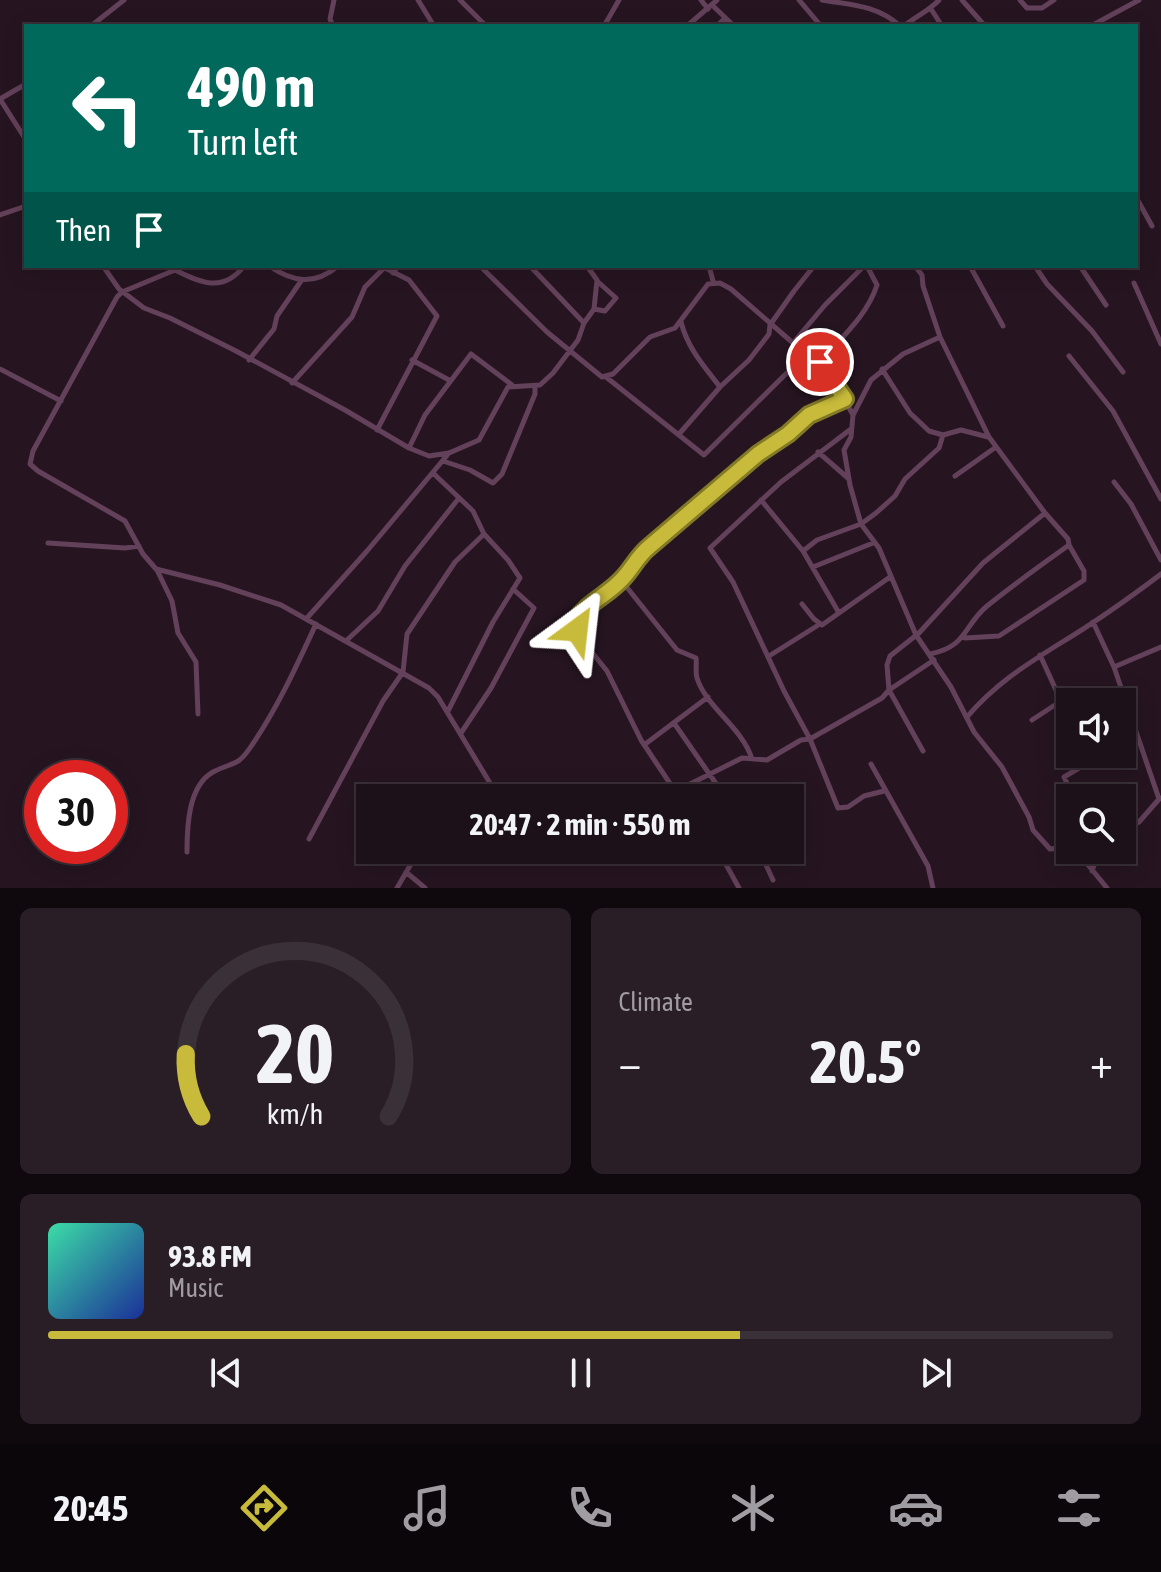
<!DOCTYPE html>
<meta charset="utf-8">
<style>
:root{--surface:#1c1019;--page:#291e26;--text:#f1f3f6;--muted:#a09da2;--line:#3a3038;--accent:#c8bb3b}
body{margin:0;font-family:"Asap Condensed",sans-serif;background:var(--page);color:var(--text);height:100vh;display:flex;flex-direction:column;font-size:30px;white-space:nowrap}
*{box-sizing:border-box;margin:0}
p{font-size:26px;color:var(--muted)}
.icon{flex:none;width:44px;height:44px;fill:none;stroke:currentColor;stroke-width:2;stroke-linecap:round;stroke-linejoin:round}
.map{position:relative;height:888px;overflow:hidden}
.side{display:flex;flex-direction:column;gap:20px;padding:20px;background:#0f090e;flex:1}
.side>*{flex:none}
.top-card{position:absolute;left:24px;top:24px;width:1114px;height:244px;border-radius:0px;box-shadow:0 4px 20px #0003,0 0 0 2px var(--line);background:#00695c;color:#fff;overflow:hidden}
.tools{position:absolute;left:1056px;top:688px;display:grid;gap:16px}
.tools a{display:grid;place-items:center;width:80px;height:80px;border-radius:0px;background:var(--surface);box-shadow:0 4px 20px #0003,0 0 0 2px var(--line);font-size:40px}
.speed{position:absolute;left:24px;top:760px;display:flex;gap:16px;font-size:40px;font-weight:700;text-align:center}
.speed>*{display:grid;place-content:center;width:104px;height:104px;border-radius:50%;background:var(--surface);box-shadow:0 4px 20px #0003,0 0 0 2px var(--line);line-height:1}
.speed .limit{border:12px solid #d22;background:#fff;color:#111}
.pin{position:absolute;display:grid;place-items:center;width:68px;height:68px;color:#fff;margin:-34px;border:4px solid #fff;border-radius:50%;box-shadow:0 2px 8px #0007}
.me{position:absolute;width:88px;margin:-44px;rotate:30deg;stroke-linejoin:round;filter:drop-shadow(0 0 6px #0008)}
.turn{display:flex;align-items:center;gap:28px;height:168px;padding:0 32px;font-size:36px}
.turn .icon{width:104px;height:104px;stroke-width:2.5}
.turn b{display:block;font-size:56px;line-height:68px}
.then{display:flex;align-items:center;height:76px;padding:0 32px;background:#0003;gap:16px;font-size:30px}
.big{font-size:60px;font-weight:700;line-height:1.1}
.side .tile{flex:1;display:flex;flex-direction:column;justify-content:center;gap:12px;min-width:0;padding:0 28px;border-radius:12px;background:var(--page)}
.side .dial{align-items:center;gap:0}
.dial svg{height:208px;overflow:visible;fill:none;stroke:var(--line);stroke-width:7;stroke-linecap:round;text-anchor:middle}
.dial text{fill:var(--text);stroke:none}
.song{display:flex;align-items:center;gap:24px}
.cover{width:96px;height:96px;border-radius:12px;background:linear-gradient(135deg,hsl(160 70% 55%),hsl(230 70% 35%))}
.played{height:8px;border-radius:4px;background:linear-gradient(90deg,var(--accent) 65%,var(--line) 65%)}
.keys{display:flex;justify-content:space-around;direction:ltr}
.heat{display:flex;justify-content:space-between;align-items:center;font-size:44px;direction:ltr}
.side .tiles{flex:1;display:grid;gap:20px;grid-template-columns:1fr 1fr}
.tile:last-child{grid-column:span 2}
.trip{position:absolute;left:356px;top:784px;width:448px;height:80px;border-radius:0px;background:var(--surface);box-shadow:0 4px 20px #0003,0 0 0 2px var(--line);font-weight:700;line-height:80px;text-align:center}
.tabs{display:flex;height:128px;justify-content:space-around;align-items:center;background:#0b060a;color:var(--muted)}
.tabs .icon{width:56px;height:56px}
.tabs .selected{color:var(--accent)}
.tabs b{font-size:36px;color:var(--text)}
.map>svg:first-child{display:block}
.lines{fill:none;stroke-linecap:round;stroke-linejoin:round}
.minor{stroke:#63415a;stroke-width:5}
.route-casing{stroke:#827a26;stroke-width:20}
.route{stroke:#c8bb3b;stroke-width:14}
</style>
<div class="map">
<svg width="1161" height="888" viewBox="0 0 1161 888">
<rect width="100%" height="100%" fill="#261521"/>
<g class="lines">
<path class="minor" d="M 418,0 L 434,26
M 460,0 L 486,26
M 701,0 L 708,9
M 799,0 L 821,26
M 822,0 C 851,5 877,5 900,26
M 962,0 L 985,26
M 1020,0 L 1027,8 L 1042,8 L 1054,0
M 712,5 L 734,26
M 931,9 L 942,26
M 91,26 L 124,0
M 333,26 L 330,19 L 334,0
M 604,26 L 619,0
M 687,26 L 717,0
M 717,26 L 725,18
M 904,26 C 916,16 929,11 939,0
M 1091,26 L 1139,0
M 0,99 L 26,140
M 0,99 L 26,84
M 1136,197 L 1152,226
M 0,215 L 26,206
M 103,266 L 119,289 L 144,308 L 170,318 L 236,351 L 345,410 L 409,448 L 429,456 L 449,453 L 479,440 L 508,387 L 540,385 L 553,373 L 578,340 L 584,323 L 594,309 L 597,280 L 587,266
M 244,266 C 223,293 201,283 175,270 L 122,292 L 117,297 L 33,451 L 30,464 L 38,471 L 125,521 L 143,554 L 156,569 L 220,585 L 281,605 L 429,688 L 438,697 L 499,798
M 269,266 C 293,282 314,286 338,266
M 480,266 L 547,332 L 602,377 L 613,374 L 650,337 L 675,328 L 708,284 L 720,283 L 731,289 L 793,343 L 814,356 L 828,370 L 853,415
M 530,266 L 584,323
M 709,266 L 713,281
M 970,266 L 1003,326
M 1035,266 L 1047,284 L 1092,331 L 1123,372
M 1080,266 L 1106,305
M 393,273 L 398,266
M 1134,283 L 1161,344
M 594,309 L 605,311 L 616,298 L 597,281
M 681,322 C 688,349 704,366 720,387
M 940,337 L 903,354 L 871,380 L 853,415 L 851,437 L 844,450 L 850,485 L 861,524 L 879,548 L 916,635 L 951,687 L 974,732 L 1002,767 L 1029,817 L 1033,830 L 1050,849 L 1070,847
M 793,343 L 825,305 L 864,266
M 1069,356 L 1113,411 L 1161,499
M 249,360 L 274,329 L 277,316 L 301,281
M 412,360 L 449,380
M 820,362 C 841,338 867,316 877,285 L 867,266
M 0,369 L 61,401
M 882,369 L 910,413 L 929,431 L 943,435 L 961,430 L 988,437
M 606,377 L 704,455 L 808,352
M 292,383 L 352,317 L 365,287 L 384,268
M 851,429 L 781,482 L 710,548 L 733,582 L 784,691 L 810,739 L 838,808 L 848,807 L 864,796 L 884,791
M 377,430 L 437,316 L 409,280 L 381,266
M 680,433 L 720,387 L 749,360 L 769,334 L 770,325 L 794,291 L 814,266
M 409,448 L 425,415 L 471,354 L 512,385
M 818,452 L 849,479
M 443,461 L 470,470 L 493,483 L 502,474 L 535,394 L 535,386
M 433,473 L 473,511 L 484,534 L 508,560 L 520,578 L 493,622 L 448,711
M 955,476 L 996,447
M 1114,482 L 1131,504 L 1161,560
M 761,500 L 803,551 L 839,613
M 48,543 L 125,548 L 139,546
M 803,551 L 817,540 L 861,524 L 876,513 L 895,496 L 905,479 L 939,448 L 943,435
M 813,567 L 873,543
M 157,570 L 172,601 L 178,633 L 196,662 L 198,714
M 621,580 L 677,650 L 696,658 C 697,665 695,672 697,678 C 706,707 742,727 752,759
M 802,604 L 814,619 L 822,625 L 890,577
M 306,619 L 367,551 L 449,453
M 1093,622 L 1114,667 L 1159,799
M 965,638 L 999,636 L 1084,580 L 1084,571 L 1069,545
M 347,640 L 378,611 L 405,566 L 459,498
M 930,654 C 968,646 963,626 987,606 C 1014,584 1041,565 1069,545 L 1068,539 L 1045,513
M 769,656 L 820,624
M 1114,667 L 1161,647
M 967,717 C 994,685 1024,666 1059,644 C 1094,623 1128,599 1161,574
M 1032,720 L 1061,701 L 1040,655
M 674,723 L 726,798
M 461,733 L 491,688 L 534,608 L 513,589
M 1122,744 L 1137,736
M 644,745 L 708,697
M 923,751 L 889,690 L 934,660
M 871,764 L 928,866 L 933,888
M 675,791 L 641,740 L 607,671 L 586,645 L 575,622 C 587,603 604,596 620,581 C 627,575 631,566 636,558 L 758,454 L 788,434 L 809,415 L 845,399
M 662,798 L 742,758 L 767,760 L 801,740 L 810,739 L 882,698 L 889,690 L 887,665 L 890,656 L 919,633 L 983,563 L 1045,513 L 989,437 L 940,337 L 923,286 L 922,275 L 915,266
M 1074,798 L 1064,777 L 1103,754
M 1122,831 L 1139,822 L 1160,798
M 309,839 L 383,701 L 403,672 L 407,634 L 455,562 L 484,534
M 718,850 L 739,888
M 759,850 L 773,880
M 1076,850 L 1107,888
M 187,852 C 187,827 188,786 213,772 C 234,761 237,768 252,745 C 278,707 297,665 316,624
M 1092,871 L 1099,850
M 406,872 L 425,888
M 397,888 L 411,864 L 434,850"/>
</g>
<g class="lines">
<g class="route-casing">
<path id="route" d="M 577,630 L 575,622 C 588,601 609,595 624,577 C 633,567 638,556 649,547 L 758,454 L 788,434 L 809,415 L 845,399 L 820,362"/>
</g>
<use href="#route" class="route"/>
</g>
</svg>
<div class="tools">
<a><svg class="icon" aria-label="sound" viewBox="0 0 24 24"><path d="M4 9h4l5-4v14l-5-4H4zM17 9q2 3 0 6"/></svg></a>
<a><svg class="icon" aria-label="search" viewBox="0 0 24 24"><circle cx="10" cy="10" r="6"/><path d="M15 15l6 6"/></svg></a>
</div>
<div class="speed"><div class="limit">30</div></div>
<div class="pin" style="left:820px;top:362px;background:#d93025"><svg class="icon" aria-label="arrive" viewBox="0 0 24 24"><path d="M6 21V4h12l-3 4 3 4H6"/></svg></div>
<svg class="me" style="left:577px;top:630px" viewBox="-20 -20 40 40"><path d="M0-17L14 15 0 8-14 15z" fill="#c8bb3b" stroke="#fff" stroke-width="4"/></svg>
<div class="trip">20:47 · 2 min · 550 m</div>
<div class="top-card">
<div class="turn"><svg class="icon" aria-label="left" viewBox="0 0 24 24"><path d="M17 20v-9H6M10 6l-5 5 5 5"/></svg><div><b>490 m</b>Turn left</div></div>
<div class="then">Then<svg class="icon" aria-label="arrive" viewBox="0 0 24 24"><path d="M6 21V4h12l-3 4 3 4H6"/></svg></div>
</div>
</div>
<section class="side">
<div class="tiles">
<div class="tile dial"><svg viewBox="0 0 100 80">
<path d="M14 69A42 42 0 1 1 86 69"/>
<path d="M14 69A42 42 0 0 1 8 45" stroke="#c8bb3b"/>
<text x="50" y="56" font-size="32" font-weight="700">20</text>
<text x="50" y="72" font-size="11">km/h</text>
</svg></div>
<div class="tile"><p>Climate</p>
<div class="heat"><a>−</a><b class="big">20.5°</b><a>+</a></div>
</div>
<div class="tile">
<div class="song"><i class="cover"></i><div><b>93.8 FM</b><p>Music</p></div></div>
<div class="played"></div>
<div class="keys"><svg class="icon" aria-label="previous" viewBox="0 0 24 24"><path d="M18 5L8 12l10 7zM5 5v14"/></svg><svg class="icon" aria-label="pause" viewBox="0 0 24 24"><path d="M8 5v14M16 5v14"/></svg><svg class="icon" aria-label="next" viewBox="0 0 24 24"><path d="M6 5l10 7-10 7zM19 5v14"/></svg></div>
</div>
</div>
</section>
<nav class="tabs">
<b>20:45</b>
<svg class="icon selected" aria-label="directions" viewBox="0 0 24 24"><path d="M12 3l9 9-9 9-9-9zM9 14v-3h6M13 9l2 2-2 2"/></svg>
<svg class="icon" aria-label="music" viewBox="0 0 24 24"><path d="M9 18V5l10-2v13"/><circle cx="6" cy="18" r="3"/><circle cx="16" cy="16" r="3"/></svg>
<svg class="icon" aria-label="phone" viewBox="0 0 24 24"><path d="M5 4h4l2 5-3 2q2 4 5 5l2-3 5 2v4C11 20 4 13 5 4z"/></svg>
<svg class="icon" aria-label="climate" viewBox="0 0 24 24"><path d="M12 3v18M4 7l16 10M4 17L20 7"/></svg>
<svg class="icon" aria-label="car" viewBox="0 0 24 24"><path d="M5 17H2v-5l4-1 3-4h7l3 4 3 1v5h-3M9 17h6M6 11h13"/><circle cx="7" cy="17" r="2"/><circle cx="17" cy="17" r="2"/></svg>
<svg class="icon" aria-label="filters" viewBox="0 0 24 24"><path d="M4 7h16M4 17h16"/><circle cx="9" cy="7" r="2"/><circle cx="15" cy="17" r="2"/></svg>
</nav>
